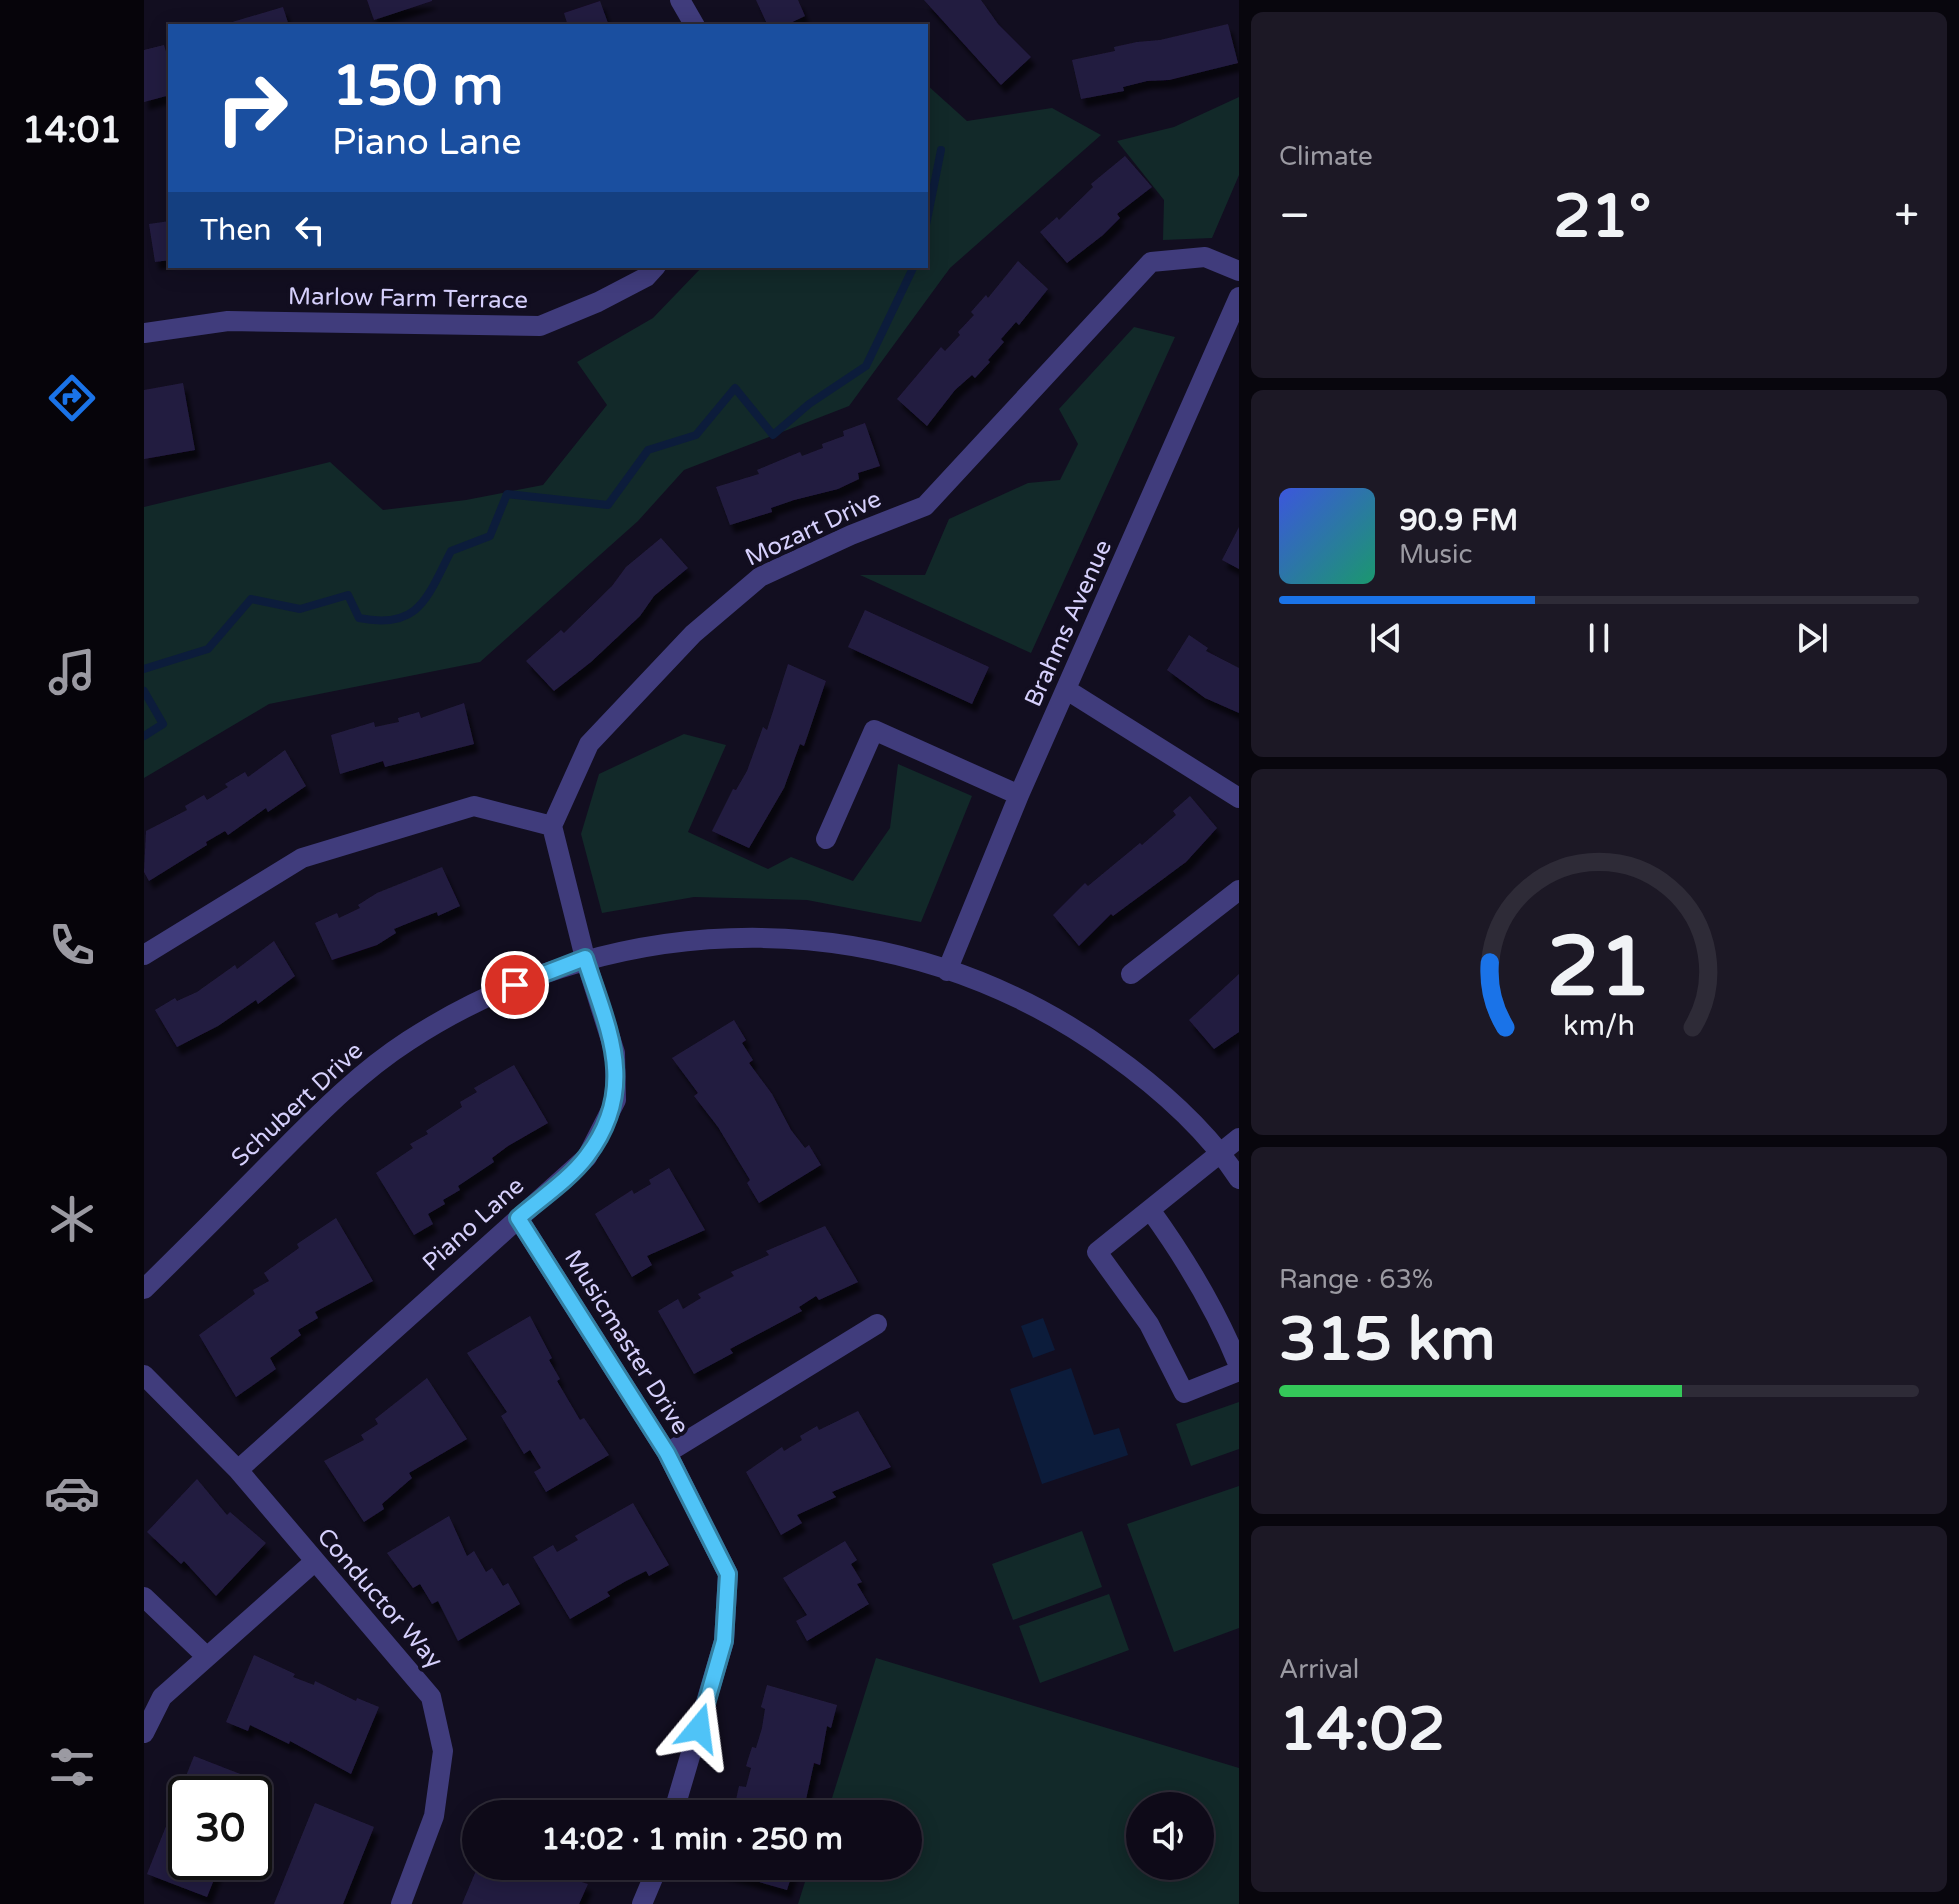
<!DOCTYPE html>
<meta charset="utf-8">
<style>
:root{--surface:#0e0a18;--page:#1c1825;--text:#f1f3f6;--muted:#9b9aa2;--line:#2e2b37;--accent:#1a73e8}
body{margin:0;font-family:"Varela Round",sans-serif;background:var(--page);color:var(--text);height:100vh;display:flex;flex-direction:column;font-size:30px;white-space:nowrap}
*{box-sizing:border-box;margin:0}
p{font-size:26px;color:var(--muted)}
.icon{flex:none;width:44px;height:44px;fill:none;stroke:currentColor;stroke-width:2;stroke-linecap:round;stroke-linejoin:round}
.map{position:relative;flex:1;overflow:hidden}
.details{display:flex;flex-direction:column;gap:12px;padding:12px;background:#08060d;width:720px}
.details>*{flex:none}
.banner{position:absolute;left:24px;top:24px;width:760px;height:244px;border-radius:0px;box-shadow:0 4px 20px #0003,0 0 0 2px var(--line);background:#1a4fa0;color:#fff;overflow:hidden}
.fabs{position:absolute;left:982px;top:1792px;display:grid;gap:16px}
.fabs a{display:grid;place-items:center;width:88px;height:88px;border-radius:50%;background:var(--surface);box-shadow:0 4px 20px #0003,0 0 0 2px var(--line);font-size:40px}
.speed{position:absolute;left:24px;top:1776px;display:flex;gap:16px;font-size:40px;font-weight:700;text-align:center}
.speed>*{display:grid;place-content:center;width:104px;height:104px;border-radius:50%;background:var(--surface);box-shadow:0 4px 20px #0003,0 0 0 2px var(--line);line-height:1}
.speed .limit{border:4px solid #111;border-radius:12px;background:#fff;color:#111}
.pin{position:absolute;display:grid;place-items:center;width:68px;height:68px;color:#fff;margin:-34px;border:4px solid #fff;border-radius:50%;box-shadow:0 2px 8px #0007}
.me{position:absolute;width:88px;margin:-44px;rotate:16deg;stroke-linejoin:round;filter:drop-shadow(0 0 6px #0008)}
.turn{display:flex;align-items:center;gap:28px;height:168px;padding:0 32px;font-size:36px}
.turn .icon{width:104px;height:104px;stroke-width:2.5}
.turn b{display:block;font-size:56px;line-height:68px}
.then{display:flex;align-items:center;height:76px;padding:0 32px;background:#0003;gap:16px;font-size:30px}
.big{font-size:60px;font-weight:700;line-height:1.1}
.details .card{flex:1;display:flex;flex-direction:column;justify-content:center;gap:12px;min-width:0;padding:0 28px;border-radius:12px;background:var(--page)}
.details .dial{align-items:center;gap:0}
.dial svg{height:208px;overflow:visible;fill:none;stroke:var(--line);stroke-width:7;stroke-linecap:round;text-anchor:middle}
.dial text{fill:var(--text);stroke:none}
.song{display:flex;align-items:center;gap:24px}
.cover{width:96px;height:96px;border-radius:12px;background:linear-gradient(135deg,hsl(230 70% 55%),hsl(160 70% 35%))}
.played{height:8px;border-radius:4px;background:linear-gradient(90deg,var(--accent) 40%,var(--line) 40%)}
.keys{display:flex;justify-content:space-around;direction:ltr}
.heat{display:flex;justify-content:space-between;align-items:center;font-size:44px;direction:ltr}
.charge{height:12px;border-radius:6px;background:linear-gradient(90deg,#34c759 63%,var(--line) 0)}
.trip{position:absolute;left:318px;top:1800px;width:460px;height:80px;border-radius:40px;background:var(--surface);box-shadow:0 4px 20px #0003,0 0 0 2px var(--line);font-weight:700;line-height:80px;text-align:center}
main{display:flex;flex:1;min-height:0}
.tabs{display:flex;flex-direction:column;width:144px;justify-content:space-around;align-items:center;background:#06040a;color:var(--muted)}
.tabs .icon{width:56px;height:56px}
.tabs .current{color:var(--accent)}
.tabs b{font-size:36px;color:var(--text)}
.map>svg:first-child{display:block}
.green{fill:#122929;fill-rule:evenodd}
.water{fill:#0c1c3b}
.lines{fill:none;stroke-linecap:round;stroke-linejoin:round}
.stream{stroke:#0c1c3b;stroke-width:8}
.building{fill:#241c40;filter:url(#shadow)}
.minor{stroke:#403c7c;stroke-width:20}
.route-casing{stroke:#337fa1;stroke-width:20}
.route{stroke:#4fc3f7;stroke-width:14}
.labels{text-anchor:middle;stroke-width:8;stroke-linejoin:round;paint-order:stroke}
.street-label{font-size:24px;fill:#d6d0fc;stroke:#120e20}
</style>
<main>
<nav class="tabs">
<b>14:01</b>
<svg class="icon current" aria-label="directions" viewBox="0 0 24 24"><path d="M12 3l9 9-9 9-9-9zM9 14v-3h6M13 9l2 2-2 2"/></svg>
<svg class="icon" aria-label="music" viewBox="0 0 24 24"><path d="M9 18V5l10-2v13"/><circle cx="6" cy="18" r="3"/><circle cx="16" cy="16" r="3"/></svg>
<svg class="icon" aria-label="phone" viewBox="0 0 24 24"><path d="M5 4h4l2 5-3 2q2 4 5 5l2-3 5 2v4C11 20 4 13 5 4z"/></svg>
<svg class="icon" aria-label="climate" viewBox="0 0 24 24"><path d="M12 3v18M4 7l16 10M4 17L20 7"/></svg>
<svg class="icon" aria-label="car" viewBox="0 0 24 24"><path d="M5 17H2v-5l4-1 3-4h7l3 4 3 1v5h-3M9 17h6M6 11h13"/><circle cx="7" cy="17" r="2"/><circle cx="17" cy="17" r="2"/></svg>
<svg class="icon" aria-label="filters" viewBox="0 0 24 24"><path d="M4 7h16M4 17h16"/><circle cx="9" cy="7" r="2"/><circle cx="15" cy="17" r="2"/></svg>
</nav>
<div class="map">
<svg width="1095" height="1904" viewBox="0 0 1095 1904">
<defs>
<filter id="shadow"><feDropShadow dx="4.5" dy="8" stdDeviation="2" flood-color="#0009"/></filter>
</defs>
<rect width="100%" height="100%" fill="#120e20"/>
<path class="green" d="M 782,84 L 823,121 L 908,108 L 957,135 L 806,268 L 705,406 L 540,470 L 494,521 L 336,662 L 125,704 L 0,778 L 0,507 L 186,462 L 239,510 L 322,500 L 399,485 L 463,405 L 433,362 L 509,318 L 559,266 L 782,266 Z
M 1095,97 L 1095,175 L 1068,238 L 1019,240 L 1020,200 L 973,141 L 1030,127 Z
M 990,327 L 1031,337 L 887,653 L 716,575 L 781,575 L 805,519 L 884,483 L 916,480 L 934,444 L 915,409 Z
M 540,734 L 582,745 L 544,832 L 624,869 L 647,857 L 709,881 L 746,828 L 754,764 L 828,796 L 777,922 L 663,900 L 550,897 L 458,913 L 437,834 L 455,774 Z
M 1095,1402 L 1095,1449 L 1047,1466 L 1032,1424 Z
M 1095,1486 L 1095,1628 L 1030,1652 L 983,1524 Z
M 938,1531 L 958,1587 L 869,1620 L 848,1564 Z
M 965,1594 L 985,1650 L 896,1683 L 875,1626 Z
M 732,1658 L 1095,1768 L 1095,1904 L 654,1904 L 666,1866 L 764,1866 L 764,1814 L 683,1814 ZM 996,1806 L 1056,1806 L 1056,1866 L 996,1866 Z"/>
<path class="water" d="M 899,1318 L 911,1350 L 889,1358 L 877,1326 Z
M 927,1368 L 950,1435 L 975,1428 L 984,1455 L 898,1484 L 866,1389 Z"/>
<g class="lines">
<path class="stream" d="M 782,225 L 797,150
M 0,669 L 64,649 L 107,599 L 156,609 L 204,595 L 215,618 C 275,630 283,598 307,551 L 346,536 L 363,494 L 464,505 L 504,450 L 552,435 L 591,388 L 629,435 L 665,404 L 722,366 L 770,266
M 0,691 L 19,724 L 0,736"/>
</g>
<path class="building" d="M 223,0 L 288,0 L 288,1 L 230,20 Z
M 612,0 L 654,0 L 661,16 L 640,26 L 624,26 Z
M 780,0 L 837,0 L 854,24 L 887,57 L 857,85 Z
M 456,1 L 465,26 L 424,26 L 420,13 Z
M 139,7 L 145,26 L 86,26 L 85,23 Z
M 1084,24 L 1094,63 L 1025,80 L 1003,81 L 979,87 L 980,91 L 937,99 L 928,60 L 971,51 L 970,47 L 993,42 L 1016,40 Z
M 20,45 L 26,65 L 26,95 L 0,102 L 0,50 Z
M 981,156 L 1008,187 L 973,214 L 976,218 L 959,235 L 923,263 L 896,232 L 913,217 L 915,220 L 949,187 L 947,184 Z
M 26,221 L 26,260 L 11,262 L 5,224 Z
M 874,261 L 904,289 L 875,325 L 872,322 L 857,339 L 860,342 L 844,360 L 846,362 L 831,378 L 828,375 L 811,390 L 783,426 L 753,399 L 797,347 L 801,351 L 816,335 L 814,332 L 830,315 L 827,312 L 842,295 L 844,298 Z
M 39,383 L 51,450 L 0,459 L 0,390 Z
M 721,423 L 736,466 L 714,473 L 715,479 L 694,489 L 650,500 L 627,508 L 628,512 L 586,525 L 572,487 L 615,474 L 613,470 L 656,452 L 658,456 L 679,448 L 678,444 L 700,436 L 699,431 Z
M 1095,527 L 1095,569 L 1078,560 Z
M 517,538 L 544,568 L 510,596 L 496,616 L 447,662 L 410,691 L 382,661 L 417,630 L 420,633 L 468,586 L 482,567 Z
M 721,610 L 845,667 L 828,704 L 704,647 Z
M 1045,635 L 1064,648 L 1062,651 L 1095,668 L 1095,713 L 1061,698 L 1023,670 Z
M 644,664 L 682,681 L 660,746 L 656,744 L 640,788 L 605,848 L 568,831 L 589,789 L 592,790 L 603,771 L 619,727 L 623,730 Z
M 320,703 L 330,744 L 241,767 L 239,761 L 196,774 L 187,735 L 230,722 L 231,727 L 255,722 L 254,718 L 275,712 L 277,718 Z
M 141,750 L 162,786 L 124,812 L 122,808 L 84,835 L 81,831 L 62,842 L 63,845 L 5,881 L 0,872 L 2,831 L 43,810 L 41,806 L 60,795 L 63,800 L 84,787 L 81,784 L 101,772 L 104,777 Z
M 1046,796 L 1073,828 L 1042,862 L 969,916 L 967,914 L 935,946 L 909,915 L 941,883 L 944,886 L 996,843 L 998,845 L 1032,815 L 1029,811 Z
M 298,867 L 316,906 L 294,916 L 293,912 L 272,920 L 250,929 L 252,933 L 233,945 L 188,960 L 171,923 L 193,913 L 195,918 L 216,908 L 214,905 L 233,893 Z
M 130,941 L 151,976 L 114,1004 L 112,1000 L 74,1026 L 33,1047 L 11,1010 L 31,998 L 33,1001 L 53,992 L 91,965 L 93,969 Z
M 1095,974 L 1095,1032 L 1070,1049 L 1045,1020 Z
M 590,1020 L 602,1040 L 598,1043 L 609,1060 L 605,1063 L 628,1094 L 647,1130 L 661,1148 L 665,1145 L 677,1165 L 615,1203 L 603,1183 L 606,1180 L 574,1127 L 550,1096 L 554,1093 L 528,1058 Z
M 370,1065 L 404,1123 L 364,1146 L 348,1158 L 350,1162 L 314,1186 L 316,1190 L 299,1200 L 301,1204 L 284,1214 L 289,1224 L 270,1235 L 232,1173 L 269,1148 L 266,1144 L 284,1134 L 282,1131 L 318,1107 L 316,1102 L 333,1092 L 330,1088 Z
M 525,1168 L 561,1230 L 503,1256 L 508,1265 L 488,1277 L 451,1214 L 488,1190 L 490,1194 L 507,1184 L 505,1180 Z
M 192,1218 L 229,1281 L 171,1312 L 174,1318 L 154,1330 L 157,1335 L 126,1358 L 132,1369 L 92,1397 L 55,1335 L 111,1294 L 109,1290 L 125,1281 L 120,1273 L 155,1248 L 153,1244 Z
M 681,1226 L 714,1282 L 675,1300 L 672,1296 L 655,1307 L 658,1311 L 586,1349 L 589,1353 L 550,1374 L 514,1311 L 534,1299 L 539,1309 L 557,1298 L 554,1294 L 590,1276 L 587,1272 L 625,1255 L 622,1251 Z
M 386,1316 L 408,1358 L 405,1360 L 416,1379 L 413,1381 L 436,1420 L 440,1418 L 465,1455 L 402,1492 L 390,1472 L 397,1468 L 386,1450 L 380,1454 L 357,1416 L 363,1412 L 323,1353 Z
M 283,1378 L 323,1439 L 265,1473 L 268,1478 L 238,1504 L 240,1509 L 220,1522 L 180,1461 L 220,1440 L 217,1435 L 234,1424 L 231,1419 Z
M 714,1411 L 747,1467 L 688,1492 L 692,1497 L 653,1515 L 658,1523 L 637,1535 L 602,1472 L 638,1447 L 640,1451 L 658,1440 L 656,1436 L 673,1426 L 675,1430 Z
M 53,1479 L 83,1515 L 86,1512 L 122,1543 L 72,1596 L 40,1561 L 37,1564 L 3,1532 Z
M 489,1503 L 525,1565 L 505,1576 L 502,1571 L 482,1581 L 463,1592 L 466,1596 L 426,1619 L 389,1557 L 409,1545 L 413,1552 L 434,1540 L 431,1536 Z
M 305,1516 L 323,1556 L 330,1551 L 342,1572 L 348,1568 L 359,1586 L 364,1583 L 376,1604 L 314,1641 L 294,1601 L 288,1604 L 276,1584 L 269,1588 L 243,1553 Z
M 701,1541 L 713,1560 L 707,1564 L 718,1582 L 713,1584 L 725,1604 L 663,1641 L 652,1621 L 663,1615 L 639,1578 Z
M 110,1655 L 151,1674 L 149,1677 L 170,1685 L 171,1681 L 212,1701 L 213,1698 L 235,1707 L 207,1774 L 146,1741 L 145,1744 L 106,1725 L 104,1731 L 82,1722 Z
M 623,1685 L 693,1705 L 687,1728 L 683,1726 L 676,1765 L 670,1763 L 661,1804 L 657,1803 L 654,1814 L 589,1814 L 595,1786 L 602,1787 L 607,1768 L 602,1766 L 608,1747 L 612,1748 L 618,1728 L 621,1709 L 617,1707 Z
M 50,1756 L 109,1779 L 104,1794 L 42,1794 L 42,1862 L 77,1862 L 63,1897 L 3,1874 Z
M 171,1803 L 230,1827 L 199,1904 L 130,1904 Z
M 334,1866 L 382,1866 L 381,1869 L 398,1876 L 400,1870 L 444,1884 L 435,1904 L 318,1904 Z
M 575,1866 L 645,1866 L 650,1868 L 643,1890 L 573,1870 Z"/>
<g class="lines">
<path class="minor" d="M 536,0 L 551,26
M 0,333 L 84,321 L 396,326 L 454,302 L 502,277 L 512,266
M 923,690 L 1095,798
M 682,839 L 730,730 L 875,795
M 0,955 L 158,858 L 330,806 L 408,826
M 803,971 L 875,795 L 1095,297
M 987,974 L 1095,890
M 1095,1138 L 953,1252 L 1005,1324 L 1040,1393 L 1095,1371
M 1007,1211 C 1043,1261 1072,1309 1095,1366
M 374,1218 L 523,1453 L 584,1574 L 580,1641 L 529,1814
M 0,1289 C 43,1247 86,1204 128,1161 C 171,1118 213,1074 264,1041 C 479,901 756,902 966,1053 C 1014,1087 1062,1129 1095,1179
M 0,1375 L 94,1470 L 287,1697 L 299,1751 L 290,1816 L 257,1904
M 523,1453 L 733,1324
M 94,1470 L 443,1157 L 472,1100 L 471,1053 L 441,958 L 408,826 L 445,744 L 549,634 L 616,577 L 707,535 L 781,506 L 1007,262 L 1061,257 L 1095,271
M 0,1597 L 63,1657
M 0,1733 L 18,1697 L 170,1562
M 498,1904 L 514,1866"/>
</g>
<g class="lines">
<g class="route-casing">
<path id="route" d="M 371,985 L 441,958 C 464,1030 495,1087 443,1156 C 426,1179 396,1199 374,1218 L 523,1453 L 584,1574 L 580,1641 L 555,1728"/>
</g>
<use href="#route" class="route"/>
</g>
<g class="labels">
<g class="street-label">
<text transform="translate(264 298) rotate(1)" y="8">Marlow Farm Terrace</text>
<text transform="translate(669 528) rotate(-25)" y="8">Mozart Drive</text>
<text transform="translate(924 623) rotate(-66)" y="8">Brahms Avenue</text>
<text transform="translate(153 1104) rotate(-43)" y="8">Schubert Drive</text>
<text transform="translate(329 1224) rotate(-42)" y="8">Piano Lane</text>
<text transform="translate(483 1342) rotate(58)" y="8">Musicmaster Drive</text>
<text transform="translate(236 1598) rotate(49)" y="8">Conductor Way</text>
</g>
</g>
</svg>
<div class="fabs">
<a><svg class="icon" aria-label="sound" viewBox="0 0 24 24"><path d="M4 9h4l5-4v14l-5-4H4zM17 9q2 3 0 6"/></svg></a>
</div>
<div class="speed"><div class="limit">30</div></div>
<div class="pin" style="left:371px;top:985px;background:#d93025"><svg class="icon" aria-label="arrive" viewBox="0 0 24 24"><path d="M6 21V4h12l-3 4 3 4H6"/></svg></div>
<svg class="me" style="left:555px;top:1728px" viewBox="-20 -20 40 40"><path d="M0-17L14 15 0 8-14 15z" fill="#4fc3f7" stroke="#fff" stroke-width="4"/></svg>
<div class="trip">14:02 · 1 min · 250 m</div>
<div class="banner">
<div class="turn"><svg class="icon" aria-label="right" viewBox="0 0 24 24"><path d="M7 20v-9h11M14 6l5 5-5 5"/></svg><div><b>150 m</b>Piano Lane</div></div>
<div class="then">Then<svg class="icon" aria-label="left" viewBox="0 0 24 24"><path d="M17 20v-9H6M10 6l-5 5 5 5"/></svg></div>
</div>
</div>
<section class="details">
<div class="card"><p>Climate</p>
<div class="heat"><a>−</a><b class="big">21°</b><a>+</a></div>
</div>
<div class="card">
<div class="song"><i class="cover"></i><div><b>90.9 FM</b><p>Music</p></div></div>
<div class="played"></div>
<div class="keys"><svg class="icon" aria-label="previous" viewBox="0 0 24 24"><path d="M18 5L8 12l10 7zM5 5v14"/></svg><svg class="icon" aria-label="pause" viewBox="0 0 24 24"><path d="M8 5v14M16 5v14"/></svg><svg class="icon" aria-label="next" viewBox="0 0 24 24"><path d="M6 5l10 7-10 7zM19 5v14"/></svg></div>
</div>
<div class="card dial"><svg viewBox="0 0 100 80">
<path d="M14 69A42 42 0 1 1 86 69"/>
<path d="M14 69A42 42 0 0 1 8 44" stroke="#1a73e8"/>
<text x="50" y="56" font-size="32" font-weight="700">21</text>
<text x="50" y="72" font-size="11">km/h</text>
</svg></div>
<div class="card"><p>Range · 63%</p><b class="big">315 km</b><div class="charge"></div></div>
<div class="card"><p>Arrival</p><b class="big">14:02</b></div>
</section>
</main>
